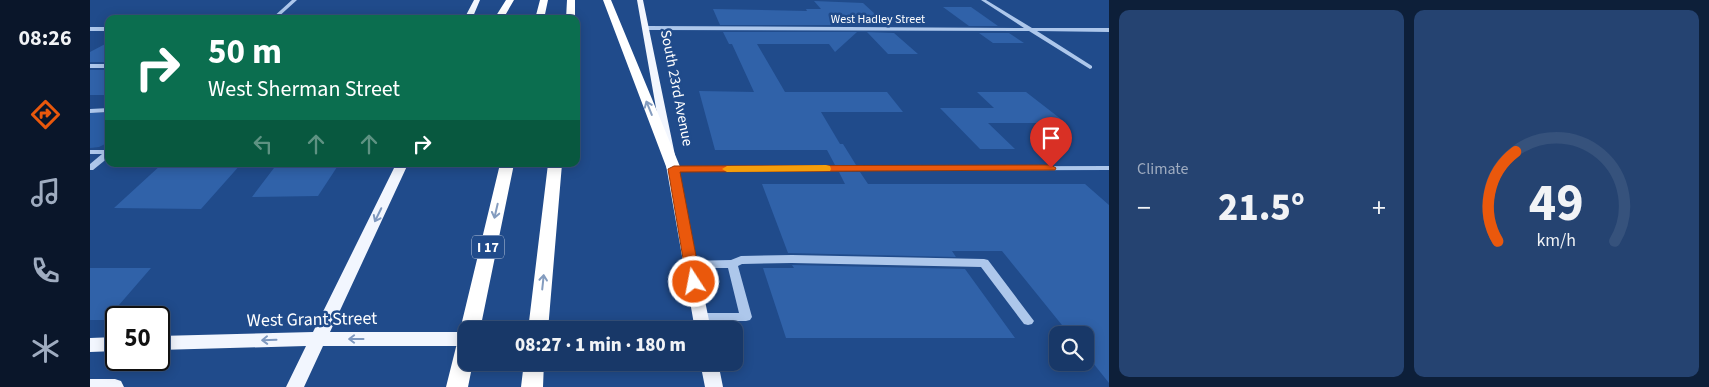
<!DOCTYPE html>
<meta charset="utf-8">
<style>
:root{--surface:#183868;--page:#254371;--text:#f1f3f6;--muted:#9facc0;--line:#36527c;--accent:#ea580c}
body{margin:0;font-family:"Source Sans 3",sans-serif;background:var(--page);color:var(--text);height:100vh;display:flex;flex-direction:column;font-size:19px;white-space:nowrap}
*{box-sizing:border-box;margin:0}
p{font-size:16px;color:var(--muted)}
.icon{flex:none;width:28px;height:28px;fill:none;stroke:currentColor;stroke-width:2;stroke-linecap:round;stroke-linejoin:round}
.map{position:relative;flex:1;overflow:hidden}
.side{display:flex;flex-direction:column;gap:10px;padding:10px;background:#0d1f39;width:600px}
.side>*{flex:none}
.hud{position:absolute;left:15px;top:15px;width:475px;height:152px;border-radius:10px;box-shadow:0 2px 12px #0003,0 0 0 1px var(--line);background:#0b6e4f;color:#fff;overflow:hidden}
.controls{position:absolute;left:959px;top:326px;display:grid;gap:10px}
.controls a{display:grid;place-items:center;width:45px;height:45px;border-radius:10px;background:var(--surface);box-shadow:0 2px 12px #0003,0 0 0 1px var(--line);font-size:25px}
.speed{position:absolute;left:15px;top:306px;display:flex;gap:10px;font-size:25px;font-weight:700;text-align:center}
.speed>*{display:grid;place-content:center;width:65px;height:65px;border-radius:50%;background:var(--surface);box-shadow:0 2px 12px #0003,0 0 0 1px var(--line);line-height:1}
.speed .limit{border:2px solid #111;border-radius:8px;background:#fff;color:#111}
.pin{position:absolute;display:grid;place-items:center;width:42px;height:42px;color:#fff;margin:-51px -21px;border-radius:50% 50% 50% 0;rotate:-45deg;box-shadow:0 0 5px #0007}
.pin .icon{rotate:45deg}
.me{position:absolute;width:55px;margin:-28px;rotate:349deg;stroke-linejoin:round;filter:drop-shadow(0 0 4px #0008)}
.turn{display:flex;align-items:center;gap:18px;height:105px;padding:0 20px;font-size:22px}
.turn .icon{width:65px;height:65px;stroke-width:2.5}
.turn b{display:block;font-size:35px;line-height:42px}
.lanes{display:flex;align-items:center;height:48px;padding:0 20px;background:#0003;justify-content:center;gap:25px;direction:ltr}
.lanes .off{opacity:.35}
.big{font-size:38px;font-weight:800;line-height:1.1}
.side .widget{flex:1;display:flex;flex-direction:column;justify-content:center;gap:8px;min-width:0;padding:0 18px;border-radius:10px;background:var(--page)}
.side .dial{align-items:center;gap:0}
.dial svg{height:130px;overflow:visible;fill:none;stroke:var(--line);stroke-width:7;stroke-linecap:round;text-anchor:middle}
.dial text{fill:var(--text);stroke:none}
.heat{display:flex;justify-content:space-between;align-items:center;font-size:28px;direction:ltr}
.side .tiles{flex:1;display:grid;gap:10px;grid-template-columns:repeat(2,1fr)}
.trip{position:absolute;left:368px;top:321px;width:285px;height:50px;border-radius:10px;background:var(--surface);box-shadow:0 2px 12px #0003,0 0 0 1px var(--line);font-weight:800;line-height:50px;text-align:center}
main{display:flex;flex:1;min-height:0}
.dock{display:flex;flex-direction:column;width:90px;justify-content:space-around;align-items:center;background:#0a162a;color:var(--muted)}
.dock .icon{width:35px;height:35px}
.dock .selected{color:var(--accent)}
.dock b{font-size:22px;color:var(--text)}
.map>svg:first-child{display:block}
.green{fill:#2a5da4}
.building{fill:#3062a9}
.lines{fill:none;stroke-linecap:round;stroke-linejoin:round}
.minor{fill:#adc7eb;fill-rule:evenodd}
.major{fill:#f2f6fe;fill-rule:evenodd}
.highway{fill:#fff;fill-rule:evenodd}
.oneway{stroke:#849cbf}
.oneway2{stroke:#7e98bf}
.route{fill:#ea580c;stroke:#983908}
.slow{fill:#f59e0b}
.labels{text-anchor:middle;stroke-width:5;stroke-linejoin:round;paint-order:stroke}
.far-street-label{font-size:12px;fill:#fff;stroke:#204b8b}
.shield{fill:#204b8b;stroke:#bcc9dc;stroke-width:1}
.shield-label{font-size:14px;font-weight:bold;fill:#fff}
.street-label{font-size:15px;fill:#fff;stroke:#204b8b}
.near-street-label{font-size:18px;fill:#fff;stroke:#204b8b}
</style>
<main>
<nav class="dock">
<b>08:26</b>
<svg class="icon selected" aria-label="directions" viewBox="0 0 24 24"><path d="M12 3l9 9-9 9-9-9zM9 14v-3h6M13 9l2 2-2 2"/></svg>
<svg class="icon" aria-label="music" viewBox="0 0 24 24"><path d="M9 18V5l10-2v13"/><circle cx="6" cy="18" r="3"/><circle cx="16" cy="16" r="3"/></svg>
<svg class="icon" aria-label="phone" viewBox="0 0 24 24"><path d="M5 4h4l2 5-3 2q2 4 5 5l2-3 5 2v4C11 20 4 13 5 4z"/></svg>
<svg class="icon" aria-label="climate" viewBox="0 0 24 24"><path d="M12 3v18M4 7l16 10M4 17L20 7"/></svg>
</nav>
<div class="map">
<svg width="1019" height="387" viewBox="0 0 1019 387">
<rect width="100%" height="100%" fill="#204b8b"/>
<path class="green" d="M 0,113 L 19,113 L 19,142 L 9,147 L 0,148 Z"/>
<path class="building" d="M 724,1 L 773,3 L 797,25 L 630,25 L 623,9 L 717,11 L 716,9 L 731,9 Z
M 853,7 L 881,7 L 908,26 L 879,26 Z
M 633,32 L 767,32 L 745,52 L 739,44 L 667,44 L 695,92 L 797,92 L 813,112 L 731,112 L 750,144 L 753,144 L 766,165 L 745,165 L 737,150 L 625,150 L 609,91 L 664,92 L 642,44 L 639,44 Z
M 777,32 L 804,33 L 828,54 L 798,54 Z
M 889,33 L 919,33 L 934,43 L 903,43 Z
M 19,42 L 19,62 L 0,62 L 0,52 Z
M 0,70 L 19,70 L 19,95 L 0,95 Z
M 887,92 L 936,92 L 976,123 L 898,123 L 925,149 L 890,149 L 850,108 L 904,108 Z
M 72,164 L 151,164 L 111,209 L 24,208 Z
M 187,164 L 249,164 L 228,196 L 162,197 Z
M 749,172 L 770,172 L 778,184 L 995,184 L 1019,205 L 1019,383 L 995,353 L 995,335 L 980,335 L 912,251 L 862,251 L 866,257 L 698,253 L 672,184 L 755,184 Z
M 702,265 L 875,269 L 925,338 L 696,338 L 673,268 L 704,268 Z
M 0,268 L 61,268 L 16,320 L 0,320 Z"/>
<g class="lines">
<path class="minor" d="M 202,0 L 207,0 L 186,19 L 181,19 Z
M 891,0 L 896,0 L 942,28 L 1019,28 L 1019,32 L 947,31 L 1002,66 L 1002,68 L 1000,69 L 939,31 L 557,30 L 554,28 L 557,26 L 934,28 Z
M 0,27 L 19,27 L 19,31 L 0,31 Z
M 0,64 L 19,64 L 19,68 L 0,68 Z
M 19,108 L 19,112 L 0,113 L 0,109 Z
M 0,150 L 19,150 L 19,157 L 3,170 L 0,170 L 0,164 L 12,154 L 0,154 Z
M 1019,166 L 1019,170 L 584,171 L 580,169 L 584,167 Z
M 702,255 L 894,259 L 898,260 L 944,321 L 942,324 L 938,325 L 934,324 L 891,267 L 702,263 L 652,264 L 648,266 L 662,317 L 660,320 L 656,321 L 611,321 L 607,320 L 605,317 L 607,314 L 611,313 L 649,313 L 638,268 L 601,268 L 597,267 L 596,264 L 597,261 L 641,260 L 651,256 Z"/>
<path class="major" d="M 384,0 L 390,0 L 382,19 L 374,19 Z
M 547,0 L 553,0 L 621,330 L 605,330 Z
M 306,164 L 318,164 L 240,332 L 376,332 L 376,346 L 233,346 L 214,387 L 196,387 L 216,346 L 69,350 L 69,336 L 223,332 Z
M 26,337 L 26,351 L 0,352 L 0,338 Z
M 610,362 L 628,362 L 633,387 L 615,387 Z
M 0,379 L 25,379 L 31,381 L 34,387 L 0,387 Z"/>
<path class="highway" d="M 416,0 L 424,0 L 413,19 L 404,19 Z
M 450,0 L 458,0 L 454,19 L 445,19 Z
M 477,0 L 485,0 L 485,19 L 476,19 Z
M 513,0 L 521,0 L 591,169 L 589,172 L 579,172 L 577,169 Z
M 410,164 L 424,164 L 390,330 L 376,330 L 376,337 L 373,336 L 370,330 Z
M 458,164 L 472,164 L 458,330 L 438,330 Z
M 376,339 L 376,362 L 383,362 L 378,387 L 356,387 L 366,347 L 369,341 Z
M 434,362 L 454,362 L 453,387 L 431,387 Z"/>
</g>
<defs><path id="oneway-shaft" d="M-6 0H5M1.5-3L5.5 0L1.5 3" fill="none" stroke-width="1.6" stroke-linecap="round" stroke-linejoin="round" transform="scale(1.25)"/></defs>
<g class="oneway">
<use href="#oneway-shaft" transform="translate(559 108) rotate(-112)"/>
<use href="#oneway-shaft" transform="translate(406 211) rotate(103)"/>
<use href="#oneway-shaft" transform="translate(453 282) rotate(-84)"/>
</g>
<g class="oneway2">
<use href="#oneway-shaft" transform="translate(288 215) rotate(116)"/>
<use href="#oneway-shaft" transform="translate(266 339) rotate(180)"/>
<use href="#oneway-shaft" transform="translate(179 340) rotate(178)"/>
</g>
<path class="route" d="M 961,165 L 966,168 L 965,170 L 590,172 L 611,282 L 609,285 L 599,285 L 597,282 L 578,169 L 584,166 Z"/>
<path class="slow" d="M 736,165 L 740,166 L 741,169 L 740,171 L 637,172 L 632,169 L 637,166 Z"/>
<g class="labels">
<g class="far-street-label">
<text x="788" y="23">West Hadley Street</text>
</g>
<rect class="shield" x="382" y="235.5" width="32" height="23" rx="4"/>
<g class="shield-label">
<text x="398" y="252">I 17</text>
</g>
<g class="street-label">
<text transform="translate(587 88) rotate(79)" y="5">South 23rd Avenue</text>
</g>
<g class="near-street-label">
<text transform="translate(222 319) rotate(-1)" y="6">West Grant Street</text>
</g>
</g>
</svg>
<div class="controls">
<a><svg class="icon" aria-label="search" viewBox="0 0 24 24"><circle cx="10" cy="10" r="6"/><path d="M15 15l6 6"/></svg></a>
</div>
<div class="speed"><div class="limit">50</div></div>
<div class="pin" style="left:961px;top:168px;background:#d93025"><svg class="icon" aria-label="arrive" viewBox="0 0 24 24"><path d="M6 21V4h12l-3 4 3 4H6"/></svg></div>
<svg class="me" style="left:604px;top:282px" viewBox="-20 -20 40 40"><circle r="17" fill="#ea580c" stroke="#fff" stroke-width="3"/><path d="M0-11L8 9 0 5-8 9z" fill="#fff"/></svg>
<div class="trip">08:27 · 1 min · 180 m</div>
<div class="hud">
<div class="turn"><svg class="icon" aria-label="right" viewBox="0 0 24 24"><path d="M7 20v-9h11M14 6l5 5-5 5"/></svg><div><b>50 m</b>West Sherman Street</div></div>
<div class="lanes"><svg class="icon off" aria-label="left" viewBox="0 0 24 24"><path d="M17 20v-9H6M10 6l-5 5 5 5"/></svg><svg class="icon off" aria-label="ahead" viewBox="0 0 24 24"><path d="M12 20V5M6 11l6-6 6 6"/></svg><svg class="icon off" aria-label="ahead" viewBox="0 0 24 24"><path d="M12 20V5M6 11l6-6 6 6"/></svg><svg class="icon" aria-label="right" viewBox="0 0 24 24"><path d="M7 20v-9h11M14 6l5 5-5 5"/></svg></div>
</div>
</div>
<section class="side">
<div class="tiles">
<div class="widget"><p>Climate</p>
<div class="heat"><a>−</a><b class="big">21.5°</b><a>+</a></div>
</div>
<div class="widget dial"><svg viewBox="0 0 100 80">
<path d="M14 69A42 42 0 1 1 86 69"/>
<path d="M14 69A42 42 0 0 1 25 14" stroke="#ea580c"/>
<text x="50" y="56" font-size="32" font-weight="700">49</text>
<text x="50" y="72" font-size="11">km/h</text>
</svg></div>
</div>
</section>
</main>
